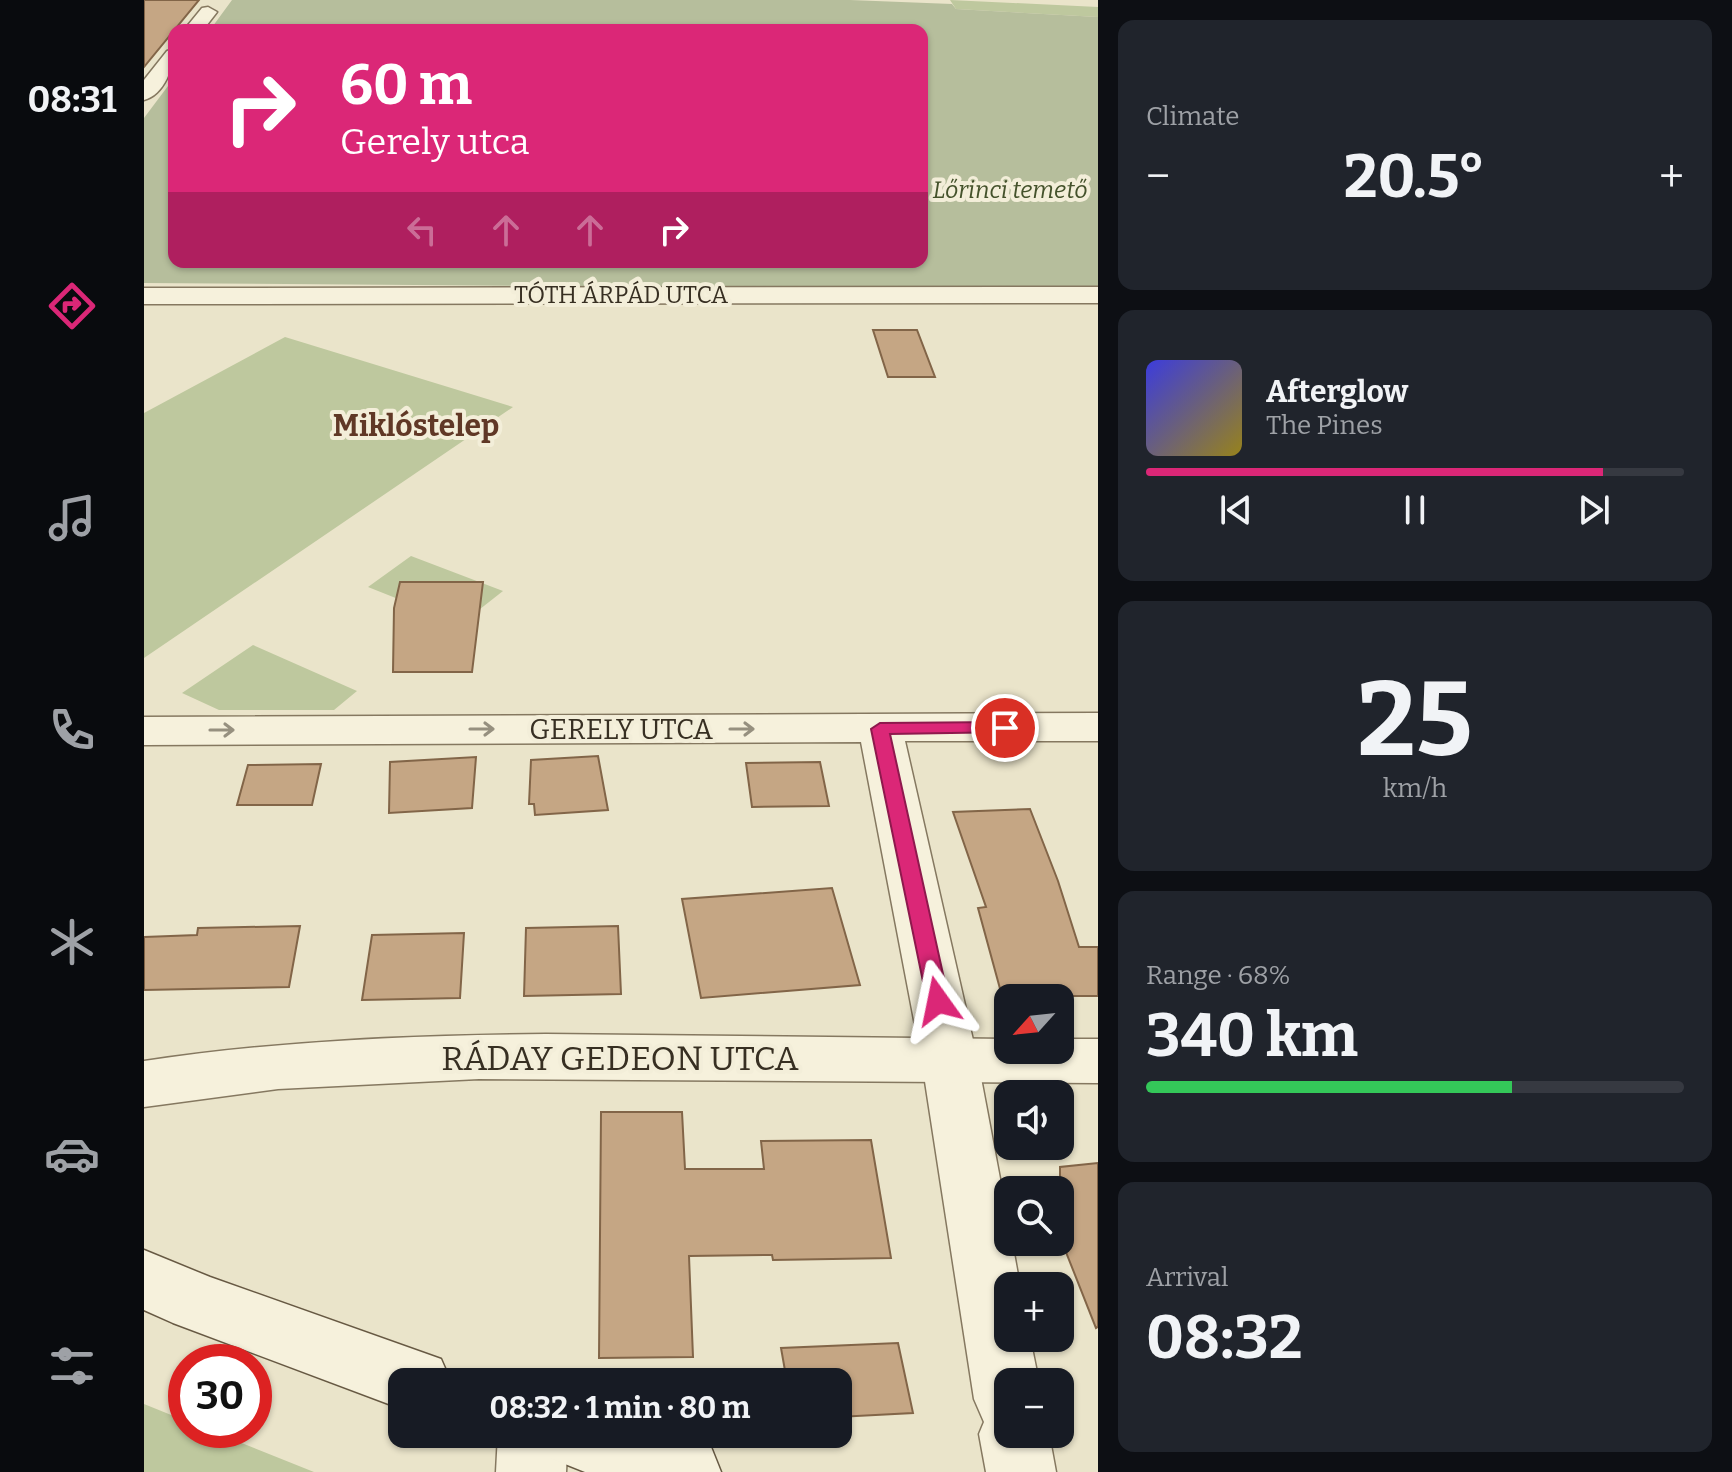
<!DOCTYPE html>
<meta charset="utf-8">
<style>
:root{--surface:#171b24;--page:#20242c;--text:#f1f3f6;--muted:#9ea1a6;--line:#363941;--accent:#db2777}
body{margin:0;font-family:Bitter,serif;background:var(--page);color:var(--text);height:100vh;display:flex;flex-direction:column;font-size:30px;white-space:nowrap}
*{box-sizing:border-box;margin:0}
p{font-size:26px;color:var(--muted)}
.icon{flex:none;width:44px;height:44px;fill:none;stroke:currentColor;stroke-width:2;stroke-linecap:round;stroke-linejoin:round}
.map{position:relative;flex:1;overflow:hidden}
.sheet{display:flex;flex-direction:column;gap:20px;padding:20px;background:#0d0f14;width:634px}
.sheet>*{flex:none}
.top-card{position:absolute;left:24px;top:24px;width:760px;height:244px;border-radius:16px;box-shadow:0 2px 6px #0004;background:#db2777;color:#fff;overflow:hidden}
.needle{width:52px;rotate:243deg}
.fabs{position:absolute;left:850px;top:984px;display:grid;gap:16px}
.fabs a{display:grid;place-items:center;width:80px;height:80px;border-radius:16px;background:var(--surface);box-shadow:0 2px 6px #0004;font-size:40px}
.speed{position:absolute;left:24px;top:1344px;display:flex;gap:16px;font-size:40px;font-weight:700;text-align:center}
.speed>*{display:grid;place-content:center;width:104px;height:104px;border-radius:50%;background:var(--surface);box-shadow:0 2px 6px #0004;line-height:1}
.speed .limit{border:12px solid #d22;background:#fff;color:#111}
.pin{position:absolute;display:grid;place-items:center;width:68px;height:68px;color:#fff;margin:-34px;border:4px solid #fff;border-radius:50%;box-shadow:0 2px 8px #0007}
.me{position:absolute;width:88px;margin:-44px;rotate:348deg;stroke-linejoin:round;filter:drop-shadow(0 0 6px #0008)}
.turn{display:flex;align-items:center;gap:28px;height:168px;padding:0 40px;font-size:36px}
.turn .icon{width:104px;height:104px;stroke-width:2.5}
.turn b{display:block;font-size:56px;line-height:68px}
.lanes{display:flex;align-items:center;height:76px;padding:0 40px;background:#0003;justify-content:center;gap:40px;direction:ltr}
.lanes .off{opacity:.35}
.big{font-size:60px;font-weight:700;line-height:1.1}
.sheet .tile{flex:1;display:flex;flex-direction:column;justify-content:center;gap:12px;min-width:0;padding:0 28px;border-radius:16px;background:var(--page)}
.sheet .dial{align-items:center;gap:0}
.dial b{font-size:104px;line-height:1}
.song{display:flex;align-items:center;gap:24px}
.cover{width:96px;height:96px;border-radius:12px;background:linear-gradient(135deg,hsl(240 70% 55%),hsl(50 70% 35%))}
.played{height:8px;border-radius:4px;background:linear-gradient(90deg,var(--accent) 85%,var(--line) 85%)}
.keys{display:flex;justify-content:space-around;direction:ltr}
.heat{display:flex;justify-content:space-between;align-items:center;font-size:44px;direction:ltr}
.charge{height:12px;border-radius:6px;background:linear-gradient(90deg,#34c759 68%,var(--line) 0)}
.trip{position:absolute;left:244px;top:1368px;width:464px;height:80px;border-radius:16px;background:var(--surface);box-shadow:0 2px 6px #0004;font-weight:700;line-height:80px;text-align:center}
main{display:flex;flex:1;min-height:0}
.menu{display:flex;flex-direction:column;width:144px;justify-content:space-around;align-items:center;background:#090b0e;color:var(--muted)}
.menu .icon{width:56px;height:56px}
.menu .active{color:var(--accent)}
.menu b{font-size:36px;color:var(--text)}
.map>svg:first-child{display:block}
.green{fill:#bec89e}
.cemetery{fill:#b6be9c}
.building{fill:#c5a684;stroke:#826548;stroke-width:2}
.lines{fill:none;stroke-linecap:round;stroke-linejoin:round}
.minor-casing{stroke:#857860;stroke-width:3}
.tertiary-casing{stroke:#857860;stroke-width:3}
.secondary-casing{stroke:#675943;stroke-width:3}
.minor{fill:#f6f1dc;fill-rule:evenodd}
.tertiary{fill:#f6f1dc;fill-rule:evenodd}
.secondary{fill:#f6f1dc;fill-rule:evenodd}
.oneway{stroke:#96907f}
.route{fill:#db2777;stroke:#8e194d;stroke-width:2}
.labels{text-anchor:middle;stroke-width:8;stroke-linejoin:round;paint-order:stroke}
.far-park-label{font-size:24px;font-style:italic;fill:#44522b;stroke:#f3eed9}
.far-street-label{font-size:24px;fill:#372f22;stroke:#f3eed9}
.street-label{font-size:28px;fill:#372f22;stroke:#f3eed9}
.far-district-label{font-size:30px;font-weight:bold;fill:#603826;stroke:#f3eed9}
.near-street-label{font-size:34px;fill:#372f22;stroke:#f3eed9}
</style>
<main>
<nav class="menu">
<b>08:31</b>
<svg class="icon active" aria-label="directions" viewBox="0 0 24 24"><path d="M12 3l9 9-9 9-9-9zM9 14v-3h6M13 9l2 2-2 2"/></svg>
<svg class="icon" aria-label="music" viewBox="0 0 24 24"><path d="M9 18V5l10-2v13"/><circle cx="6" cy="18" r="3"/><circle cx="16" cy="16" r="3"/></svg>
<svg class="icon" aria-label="phone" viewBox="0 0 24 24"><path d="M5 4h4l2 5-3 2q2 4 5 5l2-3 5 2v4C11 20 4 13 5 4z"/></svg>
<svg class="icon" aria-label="climate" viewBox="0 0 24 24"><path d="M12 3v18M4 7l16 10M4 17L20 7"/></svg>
<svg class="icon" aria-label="car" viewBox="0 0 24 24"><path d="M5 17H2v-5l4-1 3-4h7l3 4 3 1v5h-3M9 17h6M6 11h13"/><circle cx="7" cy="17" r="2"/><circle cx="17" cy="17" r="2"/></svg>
<svg class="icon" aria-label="filters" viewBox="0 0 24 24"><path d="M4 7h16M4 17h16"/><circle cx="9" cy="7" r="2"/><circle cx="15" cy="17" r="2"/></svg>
</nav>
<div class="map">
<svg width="954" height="1472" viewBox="0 0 954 1472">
<rect width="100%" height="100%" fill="#eae4ca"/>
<path class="green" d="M 806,0 L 954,7 L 954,17 L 812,9 Z
M 141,337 L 369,407 L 0,658 L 0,413 Z
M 267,556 L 359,591 L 317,624 L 224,587 Z
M 109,645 L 213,691 L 190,710 L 75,710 L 38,693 Z
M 0,1404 L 42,1421 L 42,1430 L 65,1430 L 170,1472 L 0,1472 Z"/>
<path class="cemetery" d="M 88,0 L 706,0 L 808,4 L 812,9 L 954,17 L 954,290 L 0,283 L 0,118 L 30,78 L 30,262 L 778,262 L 778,30 L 66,30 Z"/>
<path class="building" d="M 0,0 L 55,0 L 0,67 Z
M 729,330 L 773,330 L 791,377 L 744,377 Z
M 256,582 L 339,582 L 328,672 L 249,672 L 250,608 Z
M 454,756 L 464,810 L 391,815 L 390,804 L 385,804 L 387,760 Z
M 332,757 L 328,808 L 245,813 L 246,762 Z
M 676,762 L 685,806 L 608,807 L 602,763 Z
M 177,764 L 168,805 L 93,805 L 104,765 Z
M 886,809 L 914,881 L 935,947 L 954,947 L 954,996 L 858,996 L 834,908 L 842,907 L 809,812 Z
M 688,888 L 716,985 L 557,998 L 538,899 Z
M 156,926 L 145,987 L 0,990 L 0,937 L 53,935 L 54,928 Z
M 474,926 L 477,994 L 380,996 L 382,928 Z
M 320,933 L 316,998 L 218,1000 L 228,935 Z
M 457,1112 L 538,1112 L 541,1169 L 620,1169 L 617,1141 L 727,1140 L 747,1258 L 629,1260 L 628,1255 L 545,1256 L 549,1357 L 455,1358 Z
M 954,1163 L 954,1327 L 952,1328 L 916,1237 L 916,1167 Z
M 754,1343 L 769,1413 L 694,1417 L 694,1382 L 643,1382 L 637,1348 Z"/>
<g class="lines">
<g class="minor-casing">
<path id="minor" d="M 64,7 L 73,12 L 59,30 L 40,30 L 58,8 Z
M 30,49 C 30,67 20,95 0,100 L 0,80 L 23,51 Z
M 954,287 L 954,303 L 0,304 L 0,288 Z
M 954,713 L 954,741 L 761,741 L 834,1062 L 864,1221 L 864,1242 L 868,1242 L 876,1286 L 864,1286 L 864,1338 L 886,1338 L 895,1382 L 864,1382 L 864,1434 L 905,1434 L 912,1472 L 842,1472 L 835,1434 L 840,1422 L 830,1399 L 778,1062 L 717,742 L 0,745 L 0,717 Z
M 354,1434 L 424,1434 L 422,1472 L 352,1472 Z"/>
</g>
<g class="tertiary-casing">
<path id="tertiary" d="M 402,1034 L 864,1039 L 864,1050 L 916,1050 L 916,1039 L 954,1039 L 954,1083 L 335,1079 L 134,1089 L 0,1107 L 0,1061 C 134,1041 267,1035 402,1034 Z"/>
</g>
<g class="secondary-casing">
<path id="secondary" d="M 0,1250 L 66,1277 L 297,1359 L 307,1382 L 258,1382 L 258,1409 L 29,1323 L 0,1310 Z
M 395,1434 L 534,1434 L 567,1447 L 577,1472 L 441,1472 L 406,1458 Z"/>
</g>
<use href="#minor" class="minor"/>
<use href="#tertiary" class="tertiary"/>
<use href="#secondary" class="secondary"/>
</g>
<defs><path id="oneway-shaft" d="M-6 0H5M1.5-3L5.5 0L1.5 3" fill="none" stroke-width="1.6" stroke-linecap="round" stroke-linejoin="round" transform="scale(2)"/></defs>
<g class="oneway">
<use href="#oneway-shaft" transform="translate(338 729)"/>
<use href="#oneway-shaft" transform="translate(598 729)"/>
<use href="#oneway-shaft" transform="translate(78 730)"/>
</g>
<path class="route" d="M 861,722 L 867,724 L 870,728 L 867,732 L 746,734 L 805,1001 L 801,1007 L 794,1009 L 786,1007 L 783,1001 L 727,729 L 736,723 Z"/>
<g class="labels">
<g class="far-park-label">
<text x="866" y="198">Lőrinci temető</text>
</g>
<g class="far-street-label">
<text x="477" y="303">TÓTH ÁRPÁD UTCA</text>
</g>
<g class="street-label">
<text x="477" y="739">GERELY UTCA</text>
</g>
<g class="far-district-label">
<text x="272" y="436">Miklóstelep</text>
</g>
<g class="near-street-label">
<text x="476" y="1070">RÁDAY GEDEON UTCA</text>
</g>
</g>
</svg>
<div class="fabs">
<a><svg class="needle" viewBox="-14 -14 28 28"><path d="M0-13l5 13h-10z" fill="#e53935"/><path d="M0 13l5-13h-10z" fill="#9ea1a6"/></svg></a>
<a><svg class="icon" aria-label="sound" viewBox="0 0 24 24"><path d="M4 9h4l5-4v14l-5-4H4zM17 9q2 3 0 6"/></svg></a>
<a><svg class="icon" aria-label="search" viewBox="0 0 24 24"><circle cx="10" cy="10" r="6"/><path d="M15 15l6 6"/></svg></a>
<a>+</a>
<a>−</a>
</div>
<div class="speed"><div class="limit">30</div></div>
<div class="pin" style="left:861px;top:728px;background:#d93025"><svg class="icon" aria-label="arrive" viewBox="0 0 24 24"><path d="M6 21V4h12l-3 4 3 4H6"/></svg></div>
<svg class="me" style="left:794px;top:1001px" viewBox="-20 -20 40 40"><path d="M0-17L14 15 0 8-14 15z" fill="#db2777" stroke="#fff" stroke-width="4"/></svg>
<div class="trip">08:32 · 1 min · 80 m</div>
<div class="top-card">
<div class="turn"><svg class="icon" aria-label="right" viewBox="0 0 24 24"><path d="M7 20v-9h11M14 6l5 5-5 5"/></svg><div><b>60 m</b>Gerely utca</div></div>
<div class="lanes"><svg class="icon off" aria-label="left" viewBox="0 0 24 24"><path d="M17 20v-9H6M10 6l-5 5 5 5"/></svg><svg class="icon off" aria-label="ahead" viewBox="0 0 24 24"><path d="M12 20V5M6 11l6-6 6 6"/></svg><svg class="icon off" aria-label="ahead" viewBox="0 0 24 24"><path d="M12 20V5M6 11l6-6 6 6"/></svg><svg class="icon" aria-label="right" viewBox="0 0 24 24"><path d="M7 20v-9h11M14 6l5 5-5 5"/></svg></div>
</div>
</div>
<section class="sheet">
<div class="tile"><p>Climate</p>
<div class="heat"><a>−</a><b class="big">20.5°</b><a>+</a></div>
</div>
<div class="tile">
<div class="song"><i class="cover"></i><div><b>Afterglow</b><p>The Pines</p></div></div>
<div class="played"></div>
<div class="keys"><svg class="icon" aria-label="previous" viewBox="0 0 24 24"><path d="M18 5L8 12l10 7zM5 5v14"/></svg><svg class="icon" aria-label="pause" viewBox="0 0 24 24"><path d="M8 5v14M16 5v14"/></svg><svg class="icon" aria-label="next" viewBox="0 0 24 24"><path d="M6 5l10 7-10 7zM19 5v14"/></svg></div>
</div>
<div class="tile dial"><b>25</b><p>km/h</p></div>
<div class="tile"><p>Range · 68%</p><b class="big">340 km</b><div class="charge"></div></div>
<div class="tile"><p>Arrival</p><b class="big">08:32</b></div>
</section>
</main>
